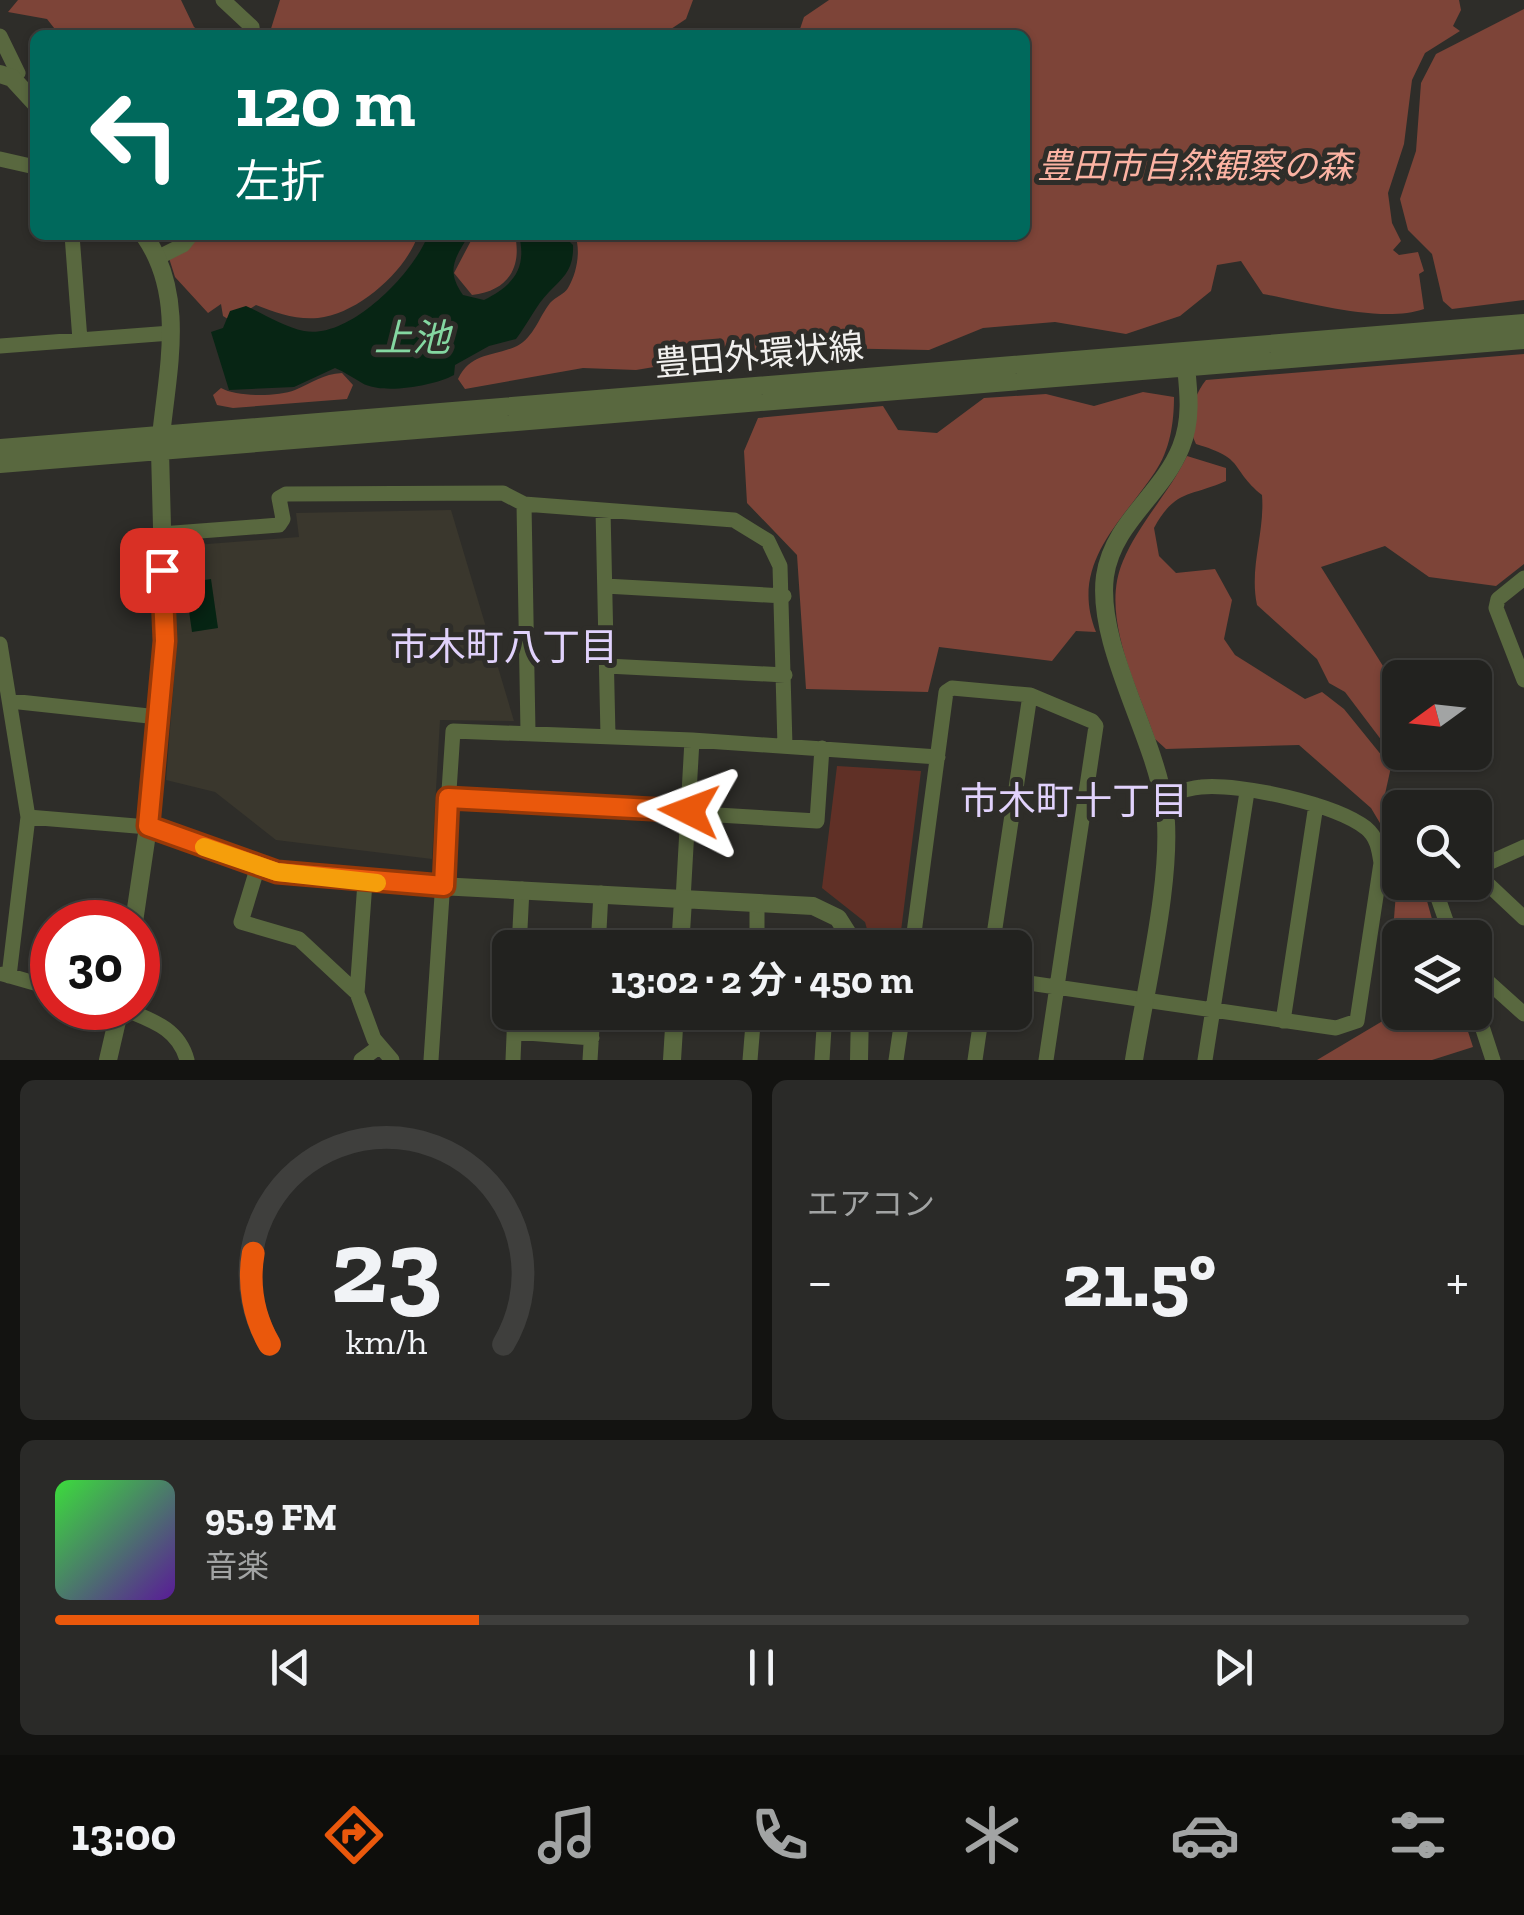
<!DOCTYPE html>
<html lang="ja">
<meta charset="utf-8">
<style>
:root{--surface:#22221f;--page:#2a2a28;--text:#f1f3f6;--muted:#a2a4a4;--line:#3f3f3d;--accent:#ea580c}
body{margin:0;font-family:"Zilla Slab","Noto Sans JP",serif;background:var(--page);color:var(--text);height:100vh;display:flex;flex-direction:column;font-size:38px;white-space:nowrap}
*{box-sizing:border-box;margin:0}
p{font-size:32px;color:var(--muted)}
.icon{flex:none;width:55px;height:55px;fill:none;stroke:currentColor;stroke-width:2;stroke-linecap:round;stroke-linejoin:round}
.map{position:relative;height:1060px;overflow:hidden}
.details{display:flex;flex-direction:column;gap:20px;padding:20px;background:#131311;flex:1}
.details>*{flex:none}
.guide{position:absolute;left:30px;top:30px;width:1000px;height:210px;border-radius:15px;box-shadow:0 2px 8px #0004,0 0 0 2px var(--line);background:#00695c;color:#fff;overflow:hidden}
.needle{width:65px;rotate:255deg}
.controls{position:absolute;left:1382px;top:660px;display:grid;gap:20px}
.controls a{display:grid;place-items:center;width:110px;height:110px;border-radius:15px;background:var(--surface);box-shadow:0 2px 8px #0004,0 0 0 2px var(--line);font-size:50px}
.speed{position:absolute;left:30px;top:900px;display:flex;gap:20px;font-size:50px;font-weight:700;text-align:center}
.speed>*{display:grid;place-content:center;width:130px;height:130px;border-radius:50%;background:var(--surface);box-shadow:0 2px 8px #0004,0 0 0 2px var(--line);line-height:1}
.speed .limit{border:15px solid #d22;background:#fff;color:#111}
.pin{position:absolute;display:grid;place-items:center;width:85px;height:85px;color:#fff;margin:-42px;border-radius:20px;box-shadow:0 5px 15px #0006}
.me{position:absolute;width:110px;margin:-55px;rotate:273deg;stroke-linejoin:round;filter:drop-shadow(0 0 8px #0008)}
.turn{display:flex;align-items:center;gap:35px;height:210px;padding:0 40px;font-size:45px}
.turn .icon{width:130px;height:130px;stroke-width:2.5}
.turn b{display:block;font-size:70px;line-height:85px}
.big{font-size:75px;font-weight:700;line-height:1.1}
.details .card{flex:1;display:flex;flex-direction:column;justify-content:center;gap:15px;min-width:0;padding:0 35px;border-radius:15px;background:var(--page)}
.details .dial{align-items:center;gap:0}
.dial svg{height:260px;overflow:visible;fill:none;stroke:var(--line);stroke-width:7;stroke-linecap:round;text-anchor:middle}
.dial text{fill:var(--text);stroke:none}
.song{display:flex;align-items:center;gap:30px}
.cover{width:120px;height:120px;border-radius:15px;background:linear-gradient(135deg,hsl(120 70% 55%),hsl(270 70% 35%))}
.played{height:10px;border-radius:5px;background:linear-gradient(90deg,var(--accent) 30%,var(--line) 30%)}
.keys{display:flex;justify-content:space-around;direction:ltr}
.heat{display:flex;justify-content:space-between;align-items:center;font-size:55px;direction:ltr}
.details .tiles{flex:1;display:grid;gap:20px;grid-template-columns:1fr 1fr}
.card:last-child{grid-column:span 2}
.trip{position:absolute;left:492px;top:930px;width:540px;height:100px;border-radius:15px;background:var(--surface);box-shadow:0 2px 8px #0004,0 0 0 2px var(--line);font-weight:700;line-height:100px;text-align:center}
.tabs{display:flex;height:160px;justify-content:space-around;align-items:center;background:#0e0e0c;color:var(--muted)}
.tabs .icon{width:70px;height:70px}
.tabs .selected{color:var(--accent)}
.tabs b{font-size:45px;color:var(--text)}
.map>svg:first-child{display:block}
.built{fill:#3a372d}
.green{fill:#603026}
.forest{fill:#7d4438}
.water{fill:#072514}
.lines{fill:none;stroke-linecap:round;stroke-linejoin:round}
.minor{stroke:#59683f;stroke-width:15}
.tertiary{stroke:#59683f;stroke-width:18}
.route-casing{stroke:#983908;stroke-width:25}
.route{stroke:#ea580c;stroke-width:18}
.slow{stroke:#f59e0b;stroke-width:18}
.labels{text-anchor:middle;stroke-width:10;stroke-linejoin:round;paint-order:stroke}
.park-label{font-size:35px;font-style:italic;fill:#fcb3a3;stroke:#2e2d29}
.street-label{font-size:35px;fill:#f1f0ee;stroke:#2e2d29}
.water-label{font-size:38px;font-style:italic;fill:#84d7a1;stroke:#2e2d29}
.neighbourhood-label{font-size:38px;fill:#e1d2fc;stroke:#2e2d29}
</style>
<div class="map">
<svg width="1524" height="1060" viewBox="0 0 1524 1060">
<rect width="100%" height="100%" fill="#2e2d29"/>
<path class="built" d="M 451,510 L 514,721 L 440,720 L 432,859 L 276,840 L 215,792 L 166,780 L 177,641 L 169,547 L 299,537 L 296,513 Z"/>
<path class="green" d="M 837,766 L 921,771 L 899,947 L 872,947 L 865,922 L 822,888 Z"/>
<path class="forest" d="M 18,0 L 181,0 L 194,27 L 205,35 L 53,35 L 58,33 L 47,19 L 8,12 Z
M 280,0 L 693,0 L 686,19 L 662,35 L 269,35 Z
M 829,0 L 1459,0 L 1461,10 L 1453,26 L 1460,31 L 1425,53 L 1412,80 L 1404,144 L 1388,193 L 1392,223 L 1401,241 L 1393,250 L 1399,255 L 1418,252 L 1424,271 L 1419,274 L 1424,309 C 1381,324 1307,302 1263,294 L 1241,261 L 1217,265 L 1211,291 L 1180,316 L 1126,334 L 1055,322 L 983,328 L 929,350 L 775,347 L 636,370 L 583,368 L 465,389 L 458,379 C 471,352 493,357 517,346 C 534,337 539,317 550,303 C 555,297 565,294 568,288 C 577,273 581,250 575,235 L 1025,235 L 1025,35 L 798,35 L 804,17 Z
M 1524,9 L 1524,300 L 1452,309 L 1443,301 L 1432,254 L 1408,230 L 1400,199 L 1416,151 L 1421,83 L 1436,54 Z
M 196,235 L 418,235 C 406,271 358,314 318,318 C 296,320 276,313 256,305 L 231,321 L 223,316 L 221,304 L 208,313 L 175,277 L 169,258 Z
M 474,235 L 515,235 C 522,268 508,291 472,295 L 454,273 Z
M 1524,354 L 1524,564 L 1496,586 L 1429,577 L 1385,546 L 1321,567 L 1393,682 L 1400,716 L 1400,752 L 1407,753 L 1410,766 L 1404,770 L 1345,692 L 1329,683 L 1317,659 L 1257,605 C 1249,567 1265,533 1262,495 C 1229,468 1247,459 1196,444 C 1185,424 1193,396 1206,380 Z
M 342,373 L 353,385 L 347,399 L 233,408 L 217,405 L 213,395 L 221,388 C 237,397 277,397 295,390 C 312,383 323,374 342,373 Z
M 1143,392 L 1174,397 C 1174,423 1170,450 1155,472 C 1121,523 1069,564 1096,632 L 1076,631 L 1052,661 L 939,647 L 928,692 L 806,689 L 797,555 L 747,503 L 744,451 L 758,418 L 883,406 L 898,430 L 937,433 L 984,398 L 1046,394 L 1094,406 Z
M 1187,456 L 1226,468 L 1226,481 C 1190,497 1175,489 1154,528 L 1159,556 L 1176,573 L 1215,569 L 1232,600 L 1224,639 L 1235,655 L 1305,699 L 1322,692 L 1344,709 L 1391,767 L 1385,794 L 1400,816 L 1400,882 L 1422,883 L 1437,937 L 1400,938 L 1400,1012 L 1462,1013 L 1473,1047 L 1432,1060 L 1317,1060 L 1386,1019 L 1399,855 L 1371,808 L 1299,745 L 1166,749 L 1155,739 C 1138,687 1099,616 1123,561 C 1139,523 1169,493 1187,456 Z"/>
<path class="water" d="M 428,235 L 469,235 C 454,259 446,271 463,295 L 484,300 C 514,285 527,268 519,235 L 563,235 L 573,245 C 574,269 564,277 549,292 C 536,305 527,325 516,339 L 489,346 L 455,365 L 454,375 C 434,386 382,395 362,383 C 353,378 345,372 335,368 L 294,387 L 229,390 L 211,332 L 223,328 L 230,311 L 246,306 C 264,314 284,327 304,331 C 349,340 414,273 428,235 Z
M 211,579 L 218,628 L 192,632 L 185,583 Z"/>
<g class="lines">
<path class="minor" d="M 223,0 L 252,27 L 253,35
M 0,36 L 18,73 L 12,78
M 0,159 L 35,167
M 72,235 L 80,340
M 159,257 L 183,245 L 191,235
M 0,346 L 171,333
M 524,504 L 528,732
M 603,510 L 608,736
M 161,534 L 279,525 L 283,519 L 279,498 L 286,494 L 503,493 L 524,504 L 734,520 L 768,541 L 780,566 L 785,746
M 1524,578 L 1498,599 L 1496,608 L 1524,680
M 605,586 L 784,596
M 0,644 L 28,817 L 9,976
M 607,666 L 785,675
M 10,701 L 158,717
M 448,799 L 817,821 L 822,748
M 28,817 L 148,827
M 258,866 L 241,922 L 299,939 L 357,993 L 374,1039 L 392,1060
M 1475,869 L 1524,847
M 1475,872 L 1524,918
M 1450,882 L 1437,895 L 1452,938
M 683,900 L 692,740
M 757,903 L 757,948
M 519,948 L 522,889
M 598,948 L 601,893
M 912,948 L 946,692 L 952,688 L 1030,695 L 1092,721 L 1096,726 L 1046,1060
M 992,948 L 1030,695
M 1475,970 L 1524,1014
M 3,974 L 52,988
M 1015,981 L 1336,1028 L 1357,1021 L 1381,863 C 1379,849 1377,837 1366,828 C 1335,804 1240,783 1201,787 C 1188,788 1175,793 1163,797
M 357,993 L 365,882
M 1475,1005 L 1493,1060
M 122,1008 C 150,1020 178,1027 187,1060
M 1283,1021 L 1316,805
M 514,1032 L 592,1038
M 361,1060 L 380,1046
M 431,1060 L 453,731 L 692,740 L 938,757
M 513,1060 L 515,1012
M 590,1060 L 593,1012
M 750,1060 L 754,1012
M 822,1060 L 825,1012
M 896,1060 L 903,1012
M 975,1060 L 982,1012
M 1205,1060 L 1247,792"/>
<path class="tertiary" d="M 0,74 L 12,78 L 35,103
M 144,235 C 186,295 168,367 161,436
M 0,448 L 1524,323
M 0,464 L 1524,340
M 148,827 L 277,872 L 365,882 L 813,906 L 838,918 L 857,948
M 134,922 L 148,827 L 165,641 L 160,451
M 680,948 L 683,900
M 108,1060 L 120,1008
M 672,1060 L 675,1012
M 859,1060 L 860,1012
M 1134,1060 C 1145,990 1175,870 1164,803 C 1153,733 1096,644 1105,576 C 1113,522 1162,495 1181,447 C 1193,417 1188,387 1185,357"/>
</g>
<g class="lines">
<g class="route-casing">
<path id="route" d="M 162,570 L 165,641 L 148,826 L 277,872 L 444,886 L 448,798 L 689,811"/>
</g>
<use href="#route" class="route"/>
<path class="slow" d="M 204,847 L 277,872 L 377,883"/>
</g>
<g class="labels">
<g class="park-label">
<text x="1195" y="178">豊田市自然観察の森</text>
</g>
<g class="street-label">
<text transform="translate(759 355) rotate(-5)" y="12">豊田外環状線</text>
</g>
<g class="water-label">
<text x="412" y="351">上池</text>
</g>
<g class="neighbourhood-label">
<text x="504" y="660">市木町八丁目</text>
<text x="1074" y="814">市木町十丁目</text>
</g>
</g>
</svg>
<div class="controls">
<a><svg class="needle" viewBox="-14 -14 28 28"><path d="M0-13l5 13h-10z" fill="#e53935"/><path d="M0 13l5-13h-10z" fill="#a2a4a4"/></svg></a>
<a><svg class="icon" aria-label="search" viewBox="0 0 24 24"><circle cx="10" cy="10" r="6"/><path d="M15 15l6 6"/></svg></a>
<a><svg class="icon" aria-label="layers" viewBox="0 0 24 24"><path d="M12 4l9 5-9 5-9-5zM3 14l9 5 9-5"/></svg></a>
</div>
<div class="speed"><div class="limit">30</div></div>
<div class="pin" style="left:162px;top:570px;background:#d93025"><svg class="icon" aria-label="arrive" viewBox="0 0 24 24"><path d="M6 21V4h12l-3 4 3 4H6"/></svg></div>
<svg class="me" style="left:689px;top:811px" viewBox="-20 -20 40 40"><path d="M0-17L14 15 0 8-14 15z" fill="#ea580c" stroke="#fff" stroke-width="4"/></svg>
<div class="trip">13:02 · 2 分 · 450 m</div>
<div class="guide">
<div class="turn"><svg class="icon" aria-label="left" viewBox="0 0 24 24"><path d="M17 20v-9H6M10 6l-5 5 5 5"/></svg><div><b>120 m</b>左折</div></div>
</div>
</div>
<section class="details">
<div class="tiles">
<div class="card dial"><svg viewBox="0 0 100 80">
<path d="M14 69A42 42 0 1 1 86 69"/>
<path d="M14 69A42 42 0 0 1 9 41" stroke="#ea580c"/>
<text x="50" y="56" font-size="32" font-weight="700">23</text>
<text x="50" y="72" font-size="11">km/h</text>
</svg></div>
<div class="card"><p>エアコン</p>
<div class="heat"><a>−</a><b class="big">21.5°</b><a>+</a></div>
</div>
<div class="card">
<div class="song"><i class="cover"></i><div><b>95.9 FM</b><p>音楽</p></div></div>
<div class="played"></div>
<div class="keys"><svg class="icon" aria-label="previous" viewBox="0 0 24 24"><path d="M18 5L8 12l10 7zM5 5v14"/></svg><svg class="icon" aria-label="pause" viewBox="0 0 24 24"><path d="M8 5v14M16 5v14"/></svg><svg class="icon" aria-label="next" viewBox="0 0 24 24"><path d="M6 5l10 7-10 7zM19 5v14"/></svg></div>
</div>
</div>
</section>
<nav class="tabs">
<b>13:00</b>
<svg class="icon selected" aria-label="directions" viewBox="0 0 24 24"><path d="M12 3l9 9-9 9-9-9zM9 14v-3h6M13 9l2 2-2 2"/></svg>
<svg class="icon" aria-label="music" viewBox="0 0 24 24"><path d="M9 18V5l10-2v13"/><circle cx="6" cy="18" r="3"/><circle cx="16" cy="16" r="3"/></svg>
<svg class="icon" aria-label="phone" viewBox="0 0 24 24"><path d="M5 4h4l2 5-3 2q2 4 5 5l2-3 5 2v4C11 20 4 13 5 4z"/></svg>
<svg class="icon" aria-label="climate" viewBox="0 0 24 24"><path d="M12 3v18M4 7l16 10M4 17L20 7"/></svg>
<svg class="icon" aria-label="car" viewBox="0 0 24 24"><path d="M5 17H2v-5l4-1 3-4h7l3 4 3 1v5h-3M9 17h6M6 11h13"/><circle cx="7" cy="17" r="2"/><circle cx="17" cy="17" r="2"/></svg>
<svg class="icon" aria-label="filters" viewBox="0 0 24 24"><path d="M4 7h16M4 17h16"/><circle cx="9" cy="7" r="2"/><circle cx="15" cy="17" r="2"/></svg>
</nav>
